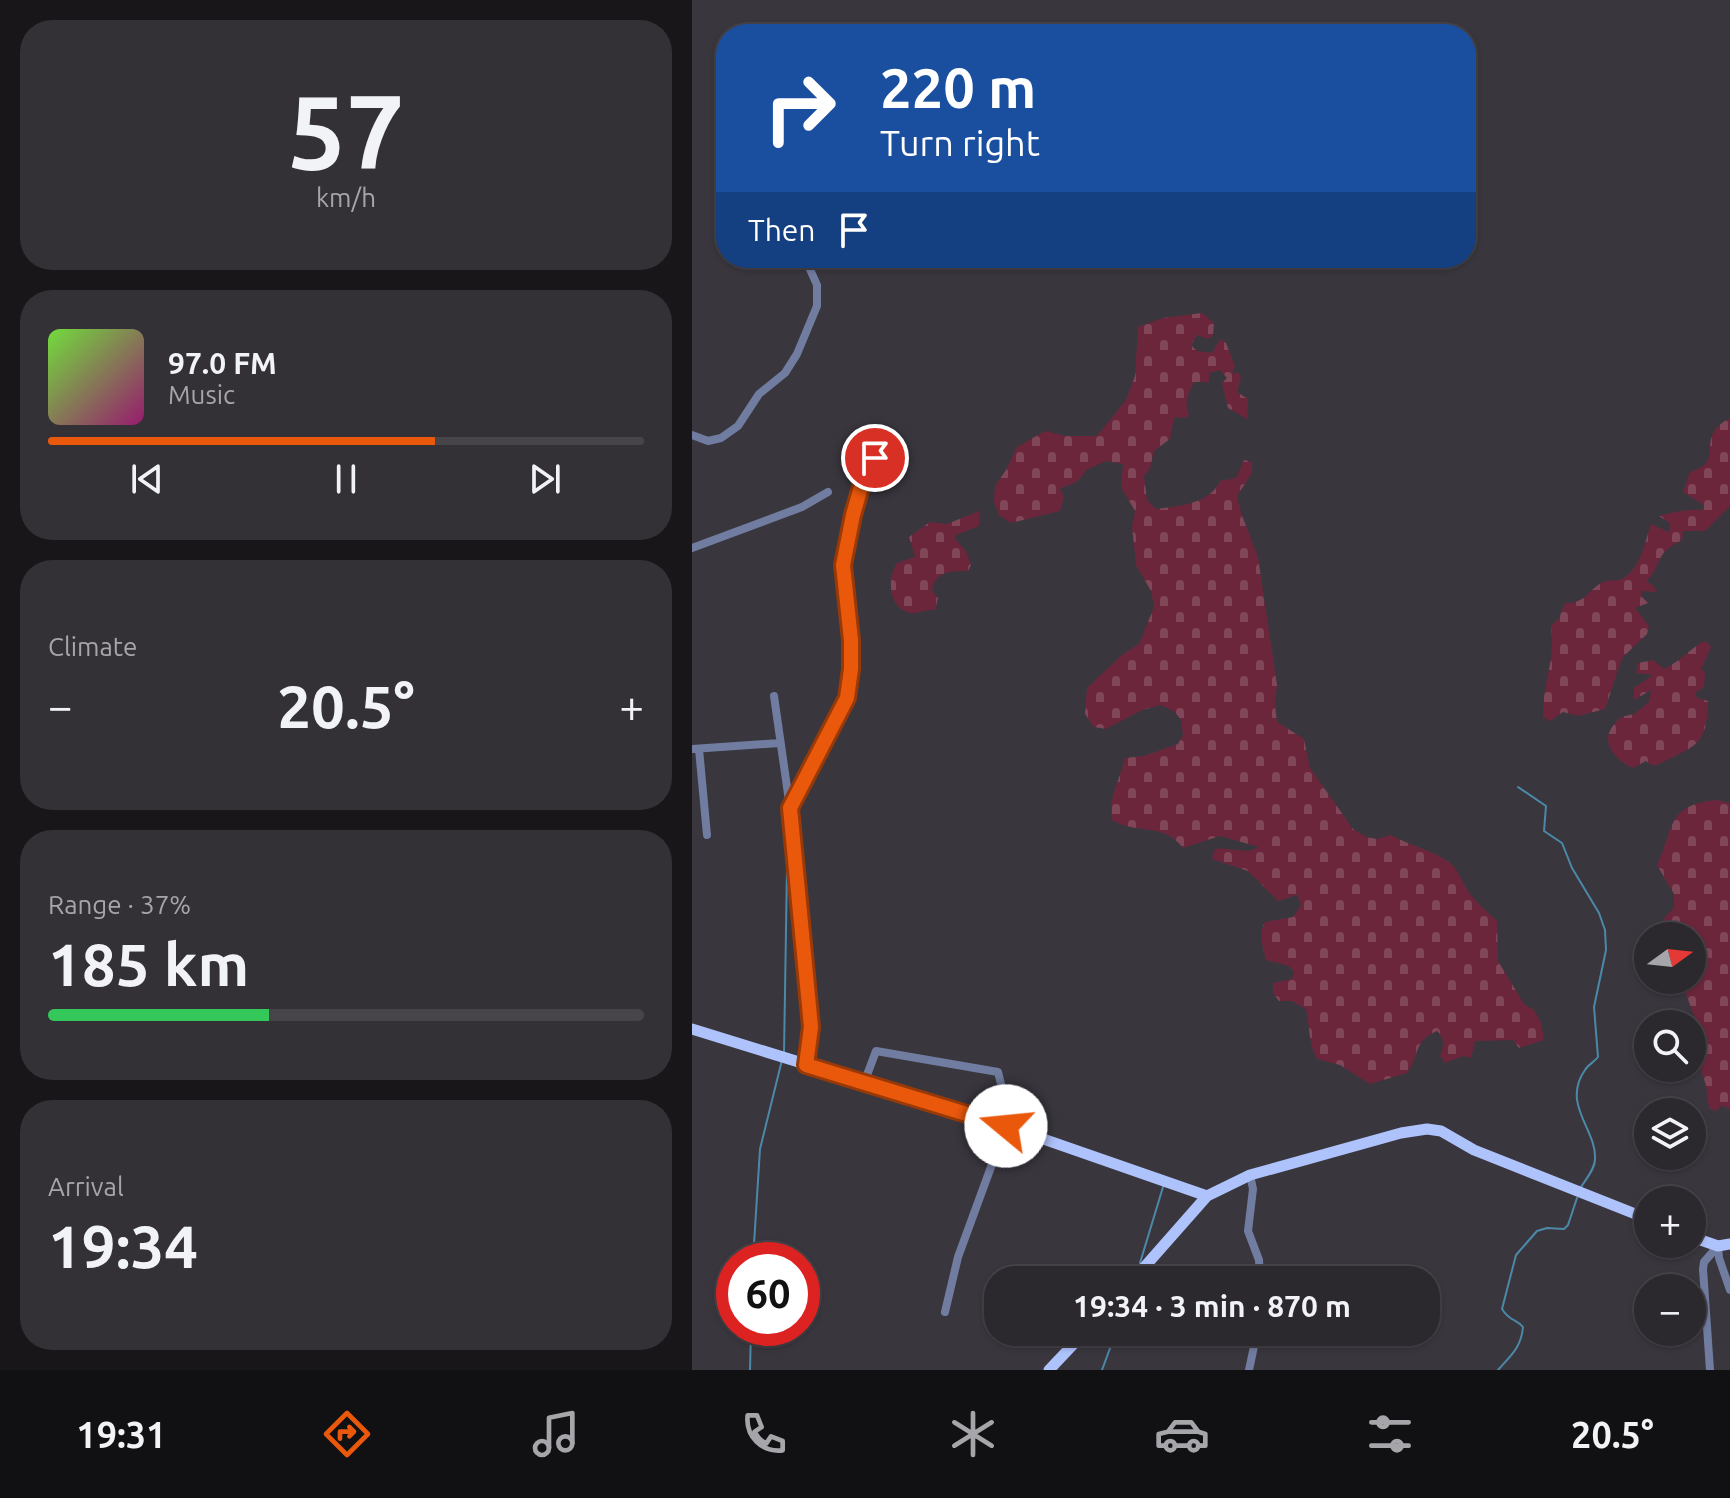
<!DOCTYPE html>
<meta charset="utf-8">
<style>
:root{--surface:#2b282e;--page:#333036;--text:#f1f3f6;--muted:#a6a6aa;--line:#47444a;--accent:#ea580c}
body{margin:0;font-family:Ubuntu,sans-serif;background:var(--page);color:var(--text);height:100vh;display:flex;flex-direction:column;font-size:30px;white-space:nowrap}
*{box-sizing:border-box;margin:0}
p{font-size:26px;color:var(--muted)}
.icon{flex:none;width:44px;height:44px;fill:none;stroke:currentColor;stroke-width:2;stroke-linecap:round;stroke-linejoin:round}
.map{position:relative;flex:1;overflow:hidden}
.drawer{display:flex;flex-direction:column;gap:20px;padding:20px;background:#181619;width:692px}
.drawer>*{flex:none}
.banner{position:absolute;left:24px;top:24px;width:760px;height:244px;border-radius:32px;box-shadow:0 2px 6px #0004,0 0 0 2px var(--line);background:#1a4fa0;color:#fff;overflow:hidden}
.needle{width:52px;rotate:75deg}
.tools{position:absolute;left:942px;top:922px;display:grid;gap:16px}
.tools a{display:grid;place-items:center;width:72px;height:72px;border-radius:50%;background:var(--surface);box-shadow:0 2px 6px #0004,0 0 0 2px var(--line);font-size:40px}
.speed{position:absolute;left:24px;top:1242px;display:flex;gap:16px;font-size:40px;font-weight:700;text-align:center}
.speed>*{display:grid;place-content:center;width:104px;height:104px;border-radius:50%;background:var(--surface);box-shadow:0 2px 6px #0004,0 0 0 2px var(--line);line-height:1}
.speed .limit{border:12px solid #d22;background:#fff;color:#111}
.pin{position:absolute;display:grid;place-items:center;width:68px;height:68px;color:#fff;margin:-34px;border:4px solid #fff;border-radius:50%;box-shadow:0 2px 8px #0007}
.me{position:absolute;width:88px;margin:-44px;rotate:287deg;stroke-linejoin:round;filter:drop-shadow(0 0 6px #0008)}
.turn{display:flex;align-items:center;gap:28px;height:168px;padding:0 32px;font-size:36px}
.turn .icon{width:104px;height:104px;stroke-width:2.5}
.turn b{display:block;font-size:56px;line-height:68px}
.then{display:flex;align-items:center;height:76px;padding:0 32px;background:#0003;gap:16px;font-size:30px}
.big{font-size:60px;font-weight:700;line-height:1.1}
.drawer .widget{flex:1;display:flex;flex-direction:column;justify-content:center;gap:12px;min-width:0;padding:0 28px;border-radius:32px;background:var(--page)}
.drawer .dial{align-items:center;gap:0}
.dial b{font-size:104px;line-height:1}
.song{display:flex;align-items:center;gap:24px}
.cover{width:96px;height:96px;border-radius:12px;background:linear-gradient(135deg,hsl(100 70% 55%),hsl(320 70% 35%))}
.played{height:8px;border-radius:4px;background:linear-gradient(90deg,var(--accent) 65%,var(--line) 65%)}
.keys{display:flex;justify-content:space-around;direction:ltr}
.heat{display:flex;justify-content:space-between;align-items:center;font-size:44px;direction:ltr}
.charge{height:12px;border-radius:6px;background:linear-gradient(90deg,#34c759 37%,var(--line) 0)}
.trip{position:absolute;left:292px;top:1266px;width:456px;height:80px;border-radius:32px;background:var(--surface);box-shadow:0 2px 6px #0004,0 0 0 2px var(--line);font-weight:700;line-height:80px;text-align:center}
.tabs{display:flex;height:128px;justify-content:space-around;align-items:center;background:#111012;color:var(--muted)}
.tabs .icon{width:56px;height:56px}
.tabs .active{color:var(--accent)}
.tabs b{font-size:36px;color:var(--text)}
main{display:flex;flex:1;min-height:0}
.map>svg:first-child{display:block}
.cemetery{fill:url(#cemetery-stones)}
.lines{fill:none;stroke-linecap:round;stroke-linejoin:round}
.stream{stroke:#4c89a8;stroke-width:2}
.minor{stroke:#717da0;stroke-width:8}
.major{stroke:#aec2fc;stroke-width:11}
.route-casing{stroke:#983908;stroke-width:20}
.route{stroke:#ea580c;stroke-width:14}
</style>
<main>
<section class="drawer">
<div class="widget dial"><b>57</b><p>km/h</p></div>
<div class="widget">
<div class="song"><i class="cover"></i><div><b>97.0 FM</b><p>Music</p></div></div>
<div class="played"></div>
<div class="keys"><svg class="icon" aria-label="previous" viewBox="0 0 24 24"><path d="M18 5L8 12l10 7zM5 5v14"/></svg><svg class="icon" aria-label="pause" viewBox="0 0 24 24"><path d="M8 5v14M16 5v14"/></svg><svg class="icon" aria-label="next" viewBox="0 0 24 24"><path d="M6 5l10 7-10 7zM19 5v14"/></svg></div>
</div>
<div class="widget"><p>Climate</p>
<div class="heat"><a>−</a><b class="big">20.5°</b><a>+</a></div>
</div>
<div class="widget"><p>Range · 37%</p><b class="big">185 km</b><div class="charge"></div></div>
<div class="widget"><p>Arrival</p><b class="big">19:34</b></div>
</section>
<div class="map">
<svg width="1038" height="1370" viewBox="0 0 1038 1370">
<defs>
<pattern id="cemetery-stones" width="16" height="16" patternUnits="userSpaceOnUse" patternTransform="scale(2)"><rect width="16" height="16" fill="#6c263c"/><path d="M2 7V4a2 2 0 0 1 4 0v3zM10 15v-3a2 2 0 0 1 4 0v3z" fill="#824659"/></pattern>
</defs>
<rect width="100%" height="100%" fill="#39363e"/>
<path class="cemetery" d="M 510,313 L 522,323 L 521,335 L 517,339 L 505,335 L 499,345 L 505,351 L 520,353 L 528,339 L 534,343 L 543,366 L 540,374 L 546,372 L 549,378 L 545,392 L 556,399 L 555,419 L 536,408 L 530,383 L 535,378 L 528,370 L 517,373 L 517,382 L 502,382 C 497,393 491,402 497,413 L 496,417 L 482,418 L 478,439 L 462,451 L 458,468 L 452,476 L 455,500 L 464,509 C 487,506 518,504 528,481 L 544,478 L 552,460 L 560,462 L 560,473 L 545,496 L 549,513 L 566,557 L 585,685 L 583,705 L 585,722 L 612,739 L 618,768 L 661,829 L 674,837 L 685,839 L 699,835 C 718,846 738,849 757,862 C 768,871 770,883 778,894 C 786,904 796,912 805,921 L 806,961 L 832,1004 L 842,1010 L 849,1023 L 852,1040 L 827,1048 L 821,1040 L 783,1041 L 779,1058 L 771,1056 L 753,1063 L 748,1056 C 752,1047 753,1038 745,1031 C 721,1041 728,1055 715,1073 L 678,1084 L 648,1065 L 625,1059 C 616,1042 618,1027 614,1009 L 600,1001 L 587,1001 L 581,993 L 581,983 L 600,979 L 602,972 L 597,966 L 574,960 C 571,948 566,933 573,922 L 601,917 L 609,905 L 605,895 L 586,901 L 556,871 L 520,859 L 523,849 C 540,846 551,856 567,847 L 528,836 L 491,848 C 472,822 445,835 420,820 C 416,797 428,780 433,758 L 452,756 L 486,744 L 491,735 L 489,720 L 483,712 L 469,705 L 450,710 L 414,729 L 402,727 L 393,714 L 395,688 L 431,654 L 447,644 L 462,607 L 459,591 L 444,565 L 440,527 L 443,511 L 429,487 L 431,464 L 414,461 L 394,470 C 388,482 381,484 368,488 L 372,498 L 368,511 L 319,523 L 307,515 L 302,502 L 303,486 L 314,470 L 325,447 L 353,431 L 374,436 L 405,436 L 434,400 L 443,376 L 446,327 L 471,318 Z
M 1038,418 L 1038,506 L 1013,531 L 991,531 L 990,540 C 961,555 972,562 954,582 L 960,584 L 965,592 L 950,591 L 949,596 L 956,603 L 943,608 L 957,626 L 955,634 L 930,658 L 913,709 L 886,716 L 871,712 L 858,721 L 851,717 C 850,684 864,660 859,626 L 867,618 L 873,603 C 893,604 896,590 911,582 C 917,579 924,582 930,579 C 950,567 952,544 959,524 L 977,532 L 978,523 L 967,516 C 981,512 996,509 1010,510 L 1012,505 L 991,492 L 998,472 C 1036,461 1000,438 1038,418 Z
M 287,511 L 287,526 L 264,535 L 263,539 L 274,551 L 279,565 L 276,571 C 259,571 243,571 240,591 L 246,598 L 243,610 C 234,609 226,614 218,613 C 196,608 195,578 205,563 L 223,557 L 217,537 L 238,522 L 255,524 Z
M 1010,642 L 1015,642 L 1019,647 L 1009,669 L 1013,673 L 1012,687 L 1003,693 L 1005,698 L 1016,701 C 1015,748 1003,745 965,765 L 959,765 L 954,761 L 941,768 C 928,763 912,748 917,733 C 919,727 925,721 929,717 L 942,714 L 957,702 L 959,690 L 942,700 L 942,688 L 961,675 L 944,673 L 946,663 L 961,660 L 972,669 C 987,662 996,651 1010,642 Z
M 1025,800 L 1038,803 L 1038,1110 L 1030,1105 L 1024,1111 L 1017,1108 L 1014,1085 L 1000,1043 L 1004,1021 L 989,980 L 1000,980 L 1000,936 L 974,936 L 969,929 L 973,917 L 982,908 L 982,894 L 965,865 C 983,827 974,805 1025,800 Z"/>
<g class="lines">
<path class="stream" d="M 826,787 L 854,806 L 852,831 L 870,843 L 880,868 L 907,913 L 913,930 L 914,950 L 902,1007 L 906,1057 C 902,1062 896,1065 893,1070 C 869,1104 905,1130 903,1159 C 903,1169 894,1179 889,1187
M 92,1054 L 95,868
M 61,1260 L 68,1149 L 90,1060
M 448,1263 L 471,1187
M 58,1370 L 59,1328
M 410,1370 L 424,1332
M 806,1370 C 819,1355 829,1348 831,1327 C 825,1319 818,1322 810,1309 L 824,1255 L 845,1231 L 855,1228 L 872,1229 L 876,1225 L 885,1198"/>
<path class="minor" d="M 0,435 L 16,441 L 29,438 L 46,426 L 67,394 L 93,373 L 105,354 L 125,306 L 125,285 L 113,258
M 0,548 L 110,507 L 136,492
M 82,696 L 98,808 L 119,1027 L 114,1065
M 0,749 L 88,743
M 7,749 L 15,835
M 99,807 C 116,776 145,731 155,698 C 166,662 155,624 152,588 C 148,544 162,497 183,458
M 172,1083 L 184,1051 L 306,1072 L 313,1100 L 314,1126 L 266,1257 L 253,1312
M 558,1175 L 561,1189 L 556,1231 L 567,1260 L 568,1280
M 557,1370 L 565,1332
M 1018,1370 L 1011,1269 L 1012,1262 L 1026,1246 L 1027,1258 L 1038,1290"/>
<path class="major" d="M 0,1029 L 314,1126 L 515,1196 L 558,1175 L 709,1133 L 735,1129 L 749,1131 L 782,1150 L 956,1219
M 1000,1237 L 1026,1246 L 1038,1244
M 441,1280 L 515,1196
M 357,1370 L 393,1332"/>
</g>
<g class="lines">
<g class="route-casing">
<path id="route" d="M 183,458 L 171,480 L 161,515 L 151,565 L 159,640 L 159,669 L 155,698 L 98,808 L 119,1027 L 114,1065 L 314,1126"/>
</g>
<use href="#route" class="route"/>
</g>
</svg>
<div class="tools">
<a><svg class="needle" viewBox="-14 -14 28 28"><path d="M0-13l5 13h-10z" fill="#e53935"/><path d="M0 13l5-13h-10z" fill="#a6a6aa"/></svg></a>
<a><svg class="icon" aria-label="search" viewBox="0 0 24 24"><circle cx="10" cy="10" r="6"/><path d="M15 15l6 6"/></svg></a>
<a><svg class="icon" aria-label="layers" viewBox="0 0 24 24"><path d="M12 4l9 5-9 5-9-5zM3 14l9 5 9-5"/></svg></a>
<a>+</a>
<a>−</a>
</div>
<div class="speed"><div class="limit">60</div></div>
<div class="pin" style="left:183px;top:458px;background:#d93025"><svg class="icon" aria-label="arrive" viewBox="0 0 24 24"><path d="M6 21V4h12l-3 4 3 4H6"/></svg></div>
<svg class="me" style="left:314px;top:1126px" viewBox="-20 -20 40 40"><circle r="19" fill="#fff"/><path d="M0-13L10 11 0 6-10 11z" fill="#ea580c"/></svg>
<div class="trip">19:34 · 3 min · 870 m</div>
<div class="banner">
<div class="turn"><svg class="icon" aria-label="right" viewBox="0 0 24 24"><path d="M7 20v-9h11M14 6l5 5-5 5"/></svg><div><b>220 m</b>Turn right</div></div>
<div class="then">Then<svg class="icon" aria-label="arrive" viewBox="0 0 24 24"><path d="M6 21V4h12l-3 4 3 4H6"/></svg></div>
</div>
</div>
</main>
<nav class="tabs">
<b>19:31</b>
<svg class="icon active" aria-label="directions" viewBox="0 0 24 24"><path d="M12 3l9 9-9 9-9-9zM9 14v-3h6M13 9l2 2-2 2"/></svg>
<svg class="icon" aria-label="music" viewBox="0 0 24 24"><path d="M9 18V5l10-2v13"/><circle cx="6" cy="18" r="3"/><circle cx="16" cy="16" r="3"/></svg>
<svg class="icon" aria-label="phone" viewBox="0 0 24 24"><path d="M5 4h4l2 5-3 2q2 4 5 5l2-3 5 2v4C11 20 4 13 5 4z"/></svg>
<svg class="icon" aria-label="climate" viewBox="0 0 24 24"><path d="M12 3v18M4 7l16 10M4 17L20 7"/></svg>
<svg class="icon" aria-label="car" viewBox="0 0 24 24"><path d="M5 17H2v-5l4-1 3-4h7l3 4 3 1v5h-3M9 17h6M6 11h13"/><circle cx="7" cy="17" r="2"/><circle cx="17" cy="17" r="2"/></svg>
<svg class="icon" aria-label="filters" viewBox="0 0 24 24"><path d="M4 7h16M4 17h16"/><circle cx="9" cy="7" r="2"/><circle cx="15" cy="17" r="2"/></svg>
<b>20.5°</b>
</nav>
